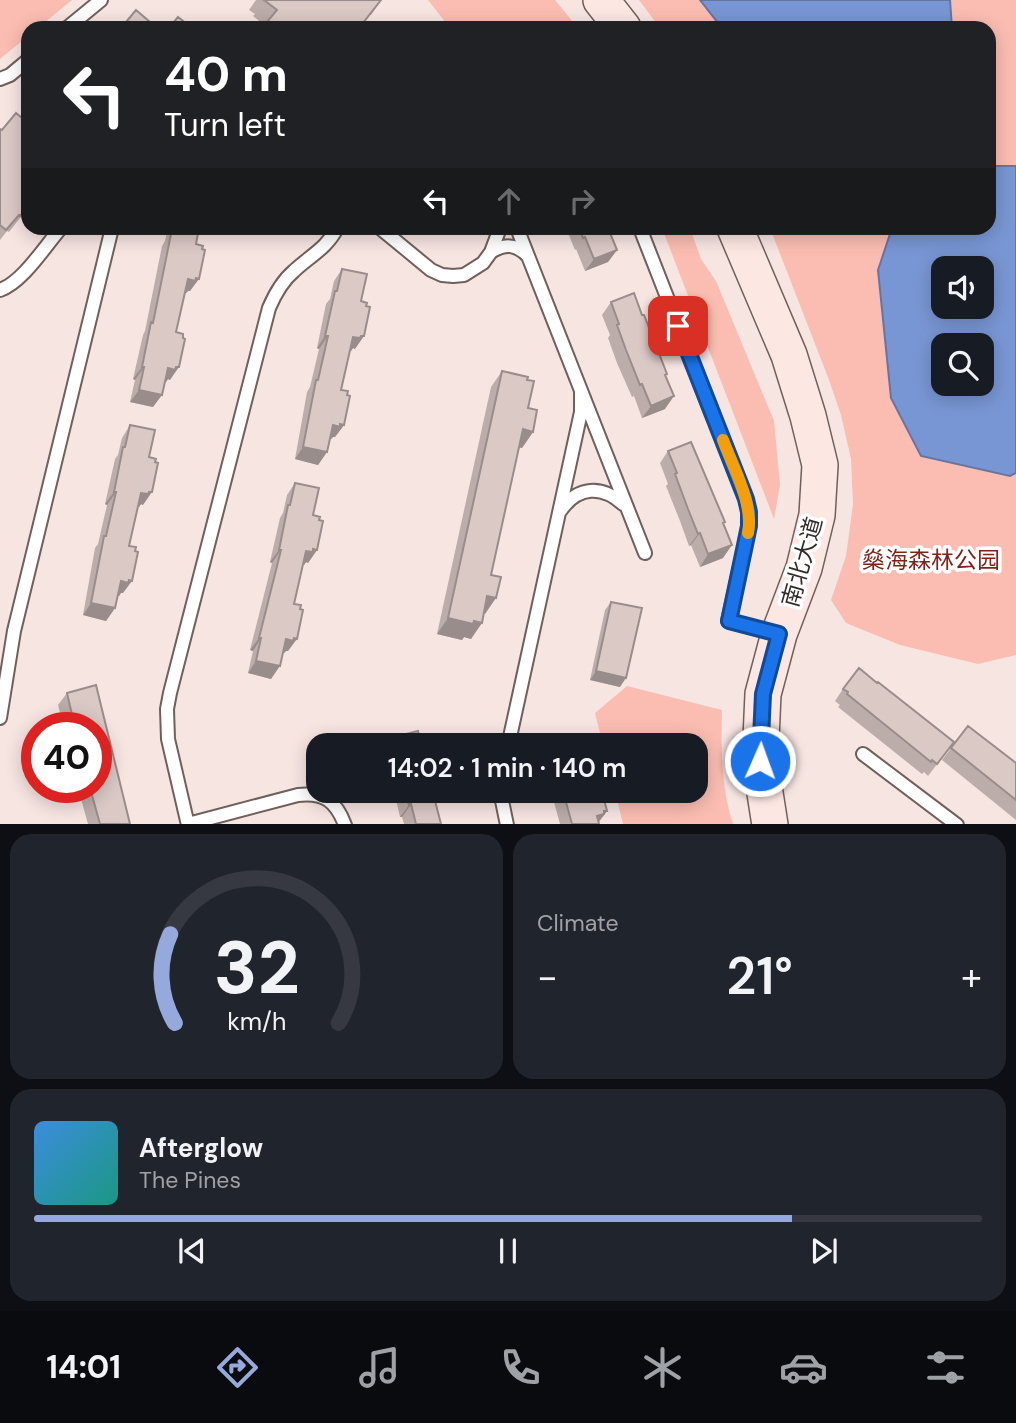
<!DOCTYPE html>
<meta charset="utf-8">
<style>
:root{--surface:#171b24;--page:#20242c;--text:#f1f3f6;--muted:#9ea1a6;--line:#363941;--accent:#96a9dc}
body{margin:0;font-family:"DM Sans","Noto Sans SC",sans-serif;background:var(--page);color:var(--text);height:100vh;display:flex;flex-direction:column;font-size:26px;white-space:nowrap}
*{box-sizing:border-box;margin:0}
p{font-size:23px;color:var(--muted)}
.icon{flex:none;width:38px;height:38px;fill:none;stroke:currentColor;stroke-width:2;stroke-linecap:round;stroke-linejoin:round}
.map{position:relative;height:824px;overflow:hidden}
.sheet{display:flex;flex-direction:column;gap:10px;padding:10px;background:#0d0f14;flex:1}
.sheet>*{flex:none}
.hud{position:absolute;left:21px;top:21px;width:975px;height:214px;border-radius:21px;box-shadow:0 4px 18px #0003;background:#202124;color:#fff;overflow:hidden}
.buttons{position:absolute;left:931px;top:256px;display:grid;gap:14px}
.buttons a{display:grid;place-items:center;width:63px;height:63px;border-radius:14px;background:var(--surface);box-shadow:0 4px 18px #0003;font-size:35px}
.speed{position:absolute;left:21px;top:712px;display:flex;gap:14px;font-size:35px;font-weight:700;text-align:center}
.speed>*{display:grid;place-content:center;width:91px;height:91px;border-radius:50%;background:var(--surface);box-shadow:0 4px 18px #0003;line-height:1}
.speed .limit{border:10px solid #d22;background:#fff;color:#111}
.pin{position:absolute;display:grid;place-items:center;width:60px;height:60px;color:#fff;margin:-30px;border-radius:14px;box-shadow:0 4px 10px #0006}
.me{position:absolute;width:77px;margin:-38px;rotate:2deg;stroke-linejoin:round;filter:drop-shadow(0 0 5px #0008)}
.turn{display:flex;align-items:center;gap:24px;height:147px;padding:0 28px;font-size:32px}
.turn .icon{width:91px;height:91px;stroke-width:2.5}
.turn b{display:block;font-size:49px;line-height:60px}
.lanes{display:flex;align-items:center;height:66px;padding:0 28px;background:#0003;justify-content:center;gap:35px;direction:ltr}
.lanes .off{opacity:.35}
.big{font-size:52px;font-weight:600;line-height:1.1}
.sheet .card{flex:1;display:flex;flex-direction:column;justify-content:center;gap:10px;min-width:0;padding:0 24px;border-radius:21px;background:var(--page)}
.sheet .dial{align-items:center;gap:0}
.dial svg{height:182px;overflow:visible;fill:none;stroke:var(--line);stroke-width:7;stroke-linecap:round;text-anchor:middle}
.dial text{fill:var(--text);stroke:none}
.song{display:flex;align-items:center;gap:21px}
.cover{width:84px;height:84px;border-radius:10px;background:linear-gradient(135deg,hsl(210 70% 55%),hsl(170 70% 35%))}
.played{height:7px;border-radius:4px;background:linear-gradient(90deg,var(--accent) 80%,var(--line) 80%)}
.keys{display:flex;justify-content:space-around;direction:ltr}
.heat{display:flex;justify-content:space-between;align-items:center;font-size:38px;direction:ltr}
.sheet .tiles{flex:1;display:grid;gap:10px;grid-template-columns:1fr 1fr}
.card:last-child{grid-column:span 2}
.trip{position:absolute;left:306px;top:733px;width:402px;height:70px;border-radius:21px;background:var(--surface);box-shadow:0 4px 18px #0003;font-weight:600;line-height:70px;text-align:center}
.tab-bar{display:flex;height:112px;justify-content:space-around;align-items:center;background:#090b0e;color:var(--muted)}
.tab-bar .icon{width:49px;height:49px}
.tab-bar .selected{color:var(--accent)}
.tab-bar b{font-size:32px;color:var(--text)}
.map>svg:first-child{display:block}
.green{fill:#fbbdb2;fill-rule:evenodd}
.water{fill:#7996d4;stroke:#6476a1;stroke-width:2;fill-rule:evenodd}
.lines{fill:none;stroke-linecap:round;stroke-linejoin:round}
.lane-casing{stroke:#6f605d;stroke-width:16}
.secondary-casing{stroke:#6f605d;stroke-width:38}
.lane{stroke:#fff;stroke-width:12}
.secondary{stroke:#fde7e3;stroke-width:35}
.wall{fill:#bcadaa}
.shaded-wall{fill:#998d8b}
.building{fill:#dbc9c6;stroke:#998d8b;stroke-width:2}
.route-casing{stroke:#114b97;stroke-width:18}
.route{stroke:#1a73e8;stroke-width:12}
.slow{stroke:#f59e0b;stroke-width:12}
.labels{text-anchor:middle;stroke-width:7;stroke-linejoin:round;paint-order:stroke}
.park-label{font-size:23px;fill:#7f2318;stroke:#fff}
.street-label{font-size:23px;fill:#322b2a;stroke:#fff}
</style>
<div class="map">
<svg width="1016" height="825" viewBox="0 0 1016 825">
<rect width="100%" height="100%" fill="#f7e5e2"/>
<path class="green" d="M 0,0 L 72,0 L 38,28 L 28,28 L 28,36 L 0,59 Z
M 428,0 L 555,0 L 578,28 L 450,28 Z
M 639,0 L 1016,0 L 1016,655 L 978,664 L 900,645 L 846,623 L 831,600 L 846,556 L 853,504 L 851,459 L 841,415 L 829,380 L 770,228 L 989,228 L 989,28 L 660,28 ZM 943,268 L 982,268 L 982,306 L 943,306 ZM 943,345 L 982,345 L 982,383 L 943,383 Z
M 662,228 L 690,228 L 701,259 L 716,281 L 774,421 L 780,485 L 774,519 Z
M 627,686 L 722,710 C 721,750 721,786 733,824 L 623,824 L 615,791 L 696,791 L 696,746 L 603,745 L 595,713 Z"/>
<path class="water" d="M 700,0 L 950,0 L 952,28 L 722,28 Z
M 989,166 L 1016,166 L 1016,473 L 1010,476 L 921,456 L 891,398 L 878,270 L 892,228 L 989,228 ZM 943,268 L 982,268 L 982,306 L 943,306 ZM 943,345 L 982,345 L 982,383 L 943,383 Z"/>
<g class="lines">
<g class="lane-casing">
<path id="lane" d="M 67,28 L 101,0
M 0,79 L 10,75 L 28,60
M 380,228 L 431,270 L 442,275 L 453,276 L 464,275 L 483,263 L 491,252 L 500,228
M 517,228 L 645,553
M 640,228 L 746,499 L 749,512 L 749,526 L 728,621 L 776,633
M 491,252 C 505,243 516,244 528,256
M 0,290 C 23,282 45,246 61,228
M 561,510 C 578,486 602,485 623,504
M 0,718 L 14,631 L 112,228
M 508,746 L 581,412 L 581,391
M 863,754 L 957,825
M 500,791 L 507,825
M 188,824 L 298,795 C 324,792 336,801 345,825
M 188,825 L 168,739 L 167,709 L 170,693 L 269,308 C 275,294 282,281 294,271 C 310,256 327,248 337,228"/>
</g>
<g class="secondary-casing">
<path id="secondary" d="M 601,0 L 623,28
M 735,228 L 789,355 L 808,416 L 820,465 L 817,515 L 804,568 L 779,634 L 763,694 L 760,761 L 770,825"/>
</g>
<use href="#lane" class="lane"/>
<use href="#secondary" class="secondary"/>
</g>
<path class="wall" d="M 256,0 L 381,0 L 371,15 L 264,25 L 253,16 L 255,14 L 249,10 Z
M 0,129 L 28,208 L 9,232 L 7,231 L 0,240 Z
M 168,228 L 199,228 L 196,244 L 190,291 L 188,291 L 186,293 L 185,293 L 176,332 L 170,380 L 168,379 L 166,382 L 165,382 L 153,407 L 130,402 L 135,380 L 133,379 L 143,335 L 145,331 L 162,246 L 165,241 Z
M 566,228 L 610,228 L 609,230 L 617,250 L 608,262 L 585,271 L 576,249 L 575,250 Z
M 342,269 L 361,301 L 355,349 L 353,348 L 351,351 L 350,350 L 341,390 L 344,425 L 335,437 L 333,437 L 331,439 L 330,439 L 327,452 L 318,465 L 295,459 L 307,392 L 310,387 L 319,349 L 317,348 L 326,304 L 330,299 L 334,281 Z
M 611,302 L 667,374 L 666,376 L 665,409 L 642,418 L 634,396 L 632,397 L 617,363 L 608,338 L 610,335 L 602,315 Z
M 502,371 L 527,380 L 528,408 L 533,432 L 522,448 L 519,447 L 491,575 L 485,614 L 484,614 L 471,639 L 464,637 L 462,640 L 437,634 L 491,387 Z
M 130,425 L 149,457 L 143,505 L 141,504 L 139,507 L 138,506 L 129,546 L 123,593 L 121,593 L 119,596 L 118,595 L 115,608 L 106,621 L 83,615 L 95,548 L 98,544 L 107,505 L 105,504 L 115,459 L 118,455 L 122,438 Z
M 668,451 L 723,525 L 723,558 L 700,567 L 691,545 L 689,546 L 680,521 L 666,486 L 668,484 L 660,463 Z
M 295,483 L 313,515 L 317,550 L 308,563 L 306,562 L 304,565 L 303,565 L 294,604 L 288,651 L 286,651 L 284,653 L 283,653 L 271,679 L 248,673 L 253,651 L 250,650 L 272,563 L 270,562 L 280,518 L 283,513 L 287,495 Z
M 611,602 L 620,687 L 590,680 L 605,610 Z
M 96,685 L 130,824 L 88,824 L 78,788 L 96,788 L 96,728 L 64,728 L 58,705 L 67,693 Z
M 843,689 L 954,742 L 928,776 L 924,772 L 922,774 L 838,707 L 840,705 L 835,701 Z
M 394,737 L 421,746 L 388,746 Z
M 951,748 L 1016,763 L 1016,820 L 942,760 Z
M 394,791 L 441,791 L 435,799 L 441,824 L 404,824 L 402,817 L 400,817 Z
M 554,791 L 602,791 L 607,811 L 598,823 L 599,824 L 560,824 L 552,795 L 554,793 Z"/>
<path class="shaded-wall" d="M 381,0 L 360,28 L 358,28 Z
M 617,250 L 608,262 L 585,271 L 594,259 Z
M 196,278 L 199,279 L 190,291 L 188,291 L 186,293 L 179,292 L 188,279 Z
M 325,336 L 328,336 L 319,349 L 317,348 Z
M 361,336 L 364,336 L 355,349 L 353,348 L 351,351 L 344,349 L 353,337 Z
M 142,367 L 144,367 L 135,380 L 133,379 Z
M 176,367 L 179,367 L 170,380 L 168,379 L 166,382 L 160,381 L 168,368 Z
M 139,390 L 162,395 L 153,407 L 130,402 Z
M 674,396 L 665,409 L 642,418 L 651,406 Z
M 340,424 L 344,425 L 335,437 L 333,437 L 331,439 L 324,438 L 333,425 Z
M 523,429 L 533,432 L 522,448 L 511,445 Z
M 303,447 L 327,452 L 318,465 L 295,459 Z
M 114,492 L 116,492 L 107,505 L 105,504 Z
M 149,492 L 152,492 L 143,505 L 141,504 L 139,507 L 132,505 L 141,493 Z
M 700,533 L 691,545 L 689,546 L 698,534 Z
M 732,545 L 723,558 L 700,567 L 708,554 Z
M 313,549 L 317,550 L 308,563 L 306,562 L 304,565 L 297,563 L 306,551 Z
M 279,550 L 281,550 L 272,563 L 270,562 Z
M 129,580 L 132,581 L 123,593 L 121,593 L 119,596 L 112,594 L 121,581 Z
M 487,596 L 496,598 L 485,614 L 476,612 Z
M 91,603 L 115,608 L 106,621 L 83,615 Z
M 448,618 L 474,621 L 482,623 L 471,639 L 464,637 L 462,640 L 437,634 Z
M 259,638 L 261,638 L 253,651 L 250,650 Z
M 294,638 L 297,639 L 288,651 L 286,651 L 284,653 L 277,652 L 286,639 Z
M 256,661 L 280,666 L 271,679 L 248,673 Z
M 596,671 L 626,678 L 620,687 L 590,680 Z
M 441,791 L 432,804 L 433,793 Z
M 411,804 L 402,817 L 400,817 L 409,805 Z
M 604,811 L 607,811 L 597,824 L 597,816 Z"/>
<path class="building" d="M 264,0 L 381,0 L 359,28 L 262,28 L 277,10 Z
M 136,10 L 157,28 L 121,28 Z
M 178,17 L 192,28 L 169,28 Z
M 16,113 L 28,123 L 28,206 L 20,216 L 19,215 L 6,230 L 0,225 L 0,129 L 2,130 Z
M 174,228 L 199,228 L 196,244 L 203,246 L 202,249 L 205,250 L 199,279 L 196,278 L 195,281 L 188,279 L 176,332 L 183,334 L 183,338 L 185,339 L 179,367 L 176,367 L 175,370 L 168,368 L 162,395 L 139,390 L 144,367 L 142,367 L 151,322 L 153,323 L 171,234 L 173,234 Z
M 579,228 L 609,228 L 608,228 L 617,250 L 594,259 L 585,237 L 583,238 Z
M 342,269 L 367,274 L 361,301 L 367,303 L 366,306 L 370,307 L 364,336 L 361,336 L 360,338 L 353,337 L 341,390 L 348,391 L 347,395 L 350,396 L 344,425 L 340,424 L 340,427 L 333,425 L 327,452 L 303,447 L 316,380 L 318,380 L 328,336 L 325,336 L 335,291 L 337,291 Z
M 634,293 L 642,315 L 644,315 L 667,374 L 665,375 L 674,396 L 651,406 L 642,384 L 640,385 L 626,350 L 617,325 L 619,324 L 611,302 Z
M 502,371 L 528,377 L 527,380 L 534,381 L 528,408 L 537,410 L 533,432 L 523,429 L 491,575 L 501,577 L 496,598 L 487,596 L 482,623 L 474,621 L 473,624 L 448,618 Z
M 130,425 L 155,430 L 149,457 L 156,459 L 155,462 L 158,463 L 152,492 L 149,492 L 148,494 L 141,493 L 129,546 L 136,547 L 135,551 L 138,552 L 132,581 L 129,580 L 128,583 L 121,581 L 115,608 L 91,603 L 104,536 L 106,536 L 116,492 L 114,492 L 123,447 L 125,447 Z
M 691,442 L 725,522 L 723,523 L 732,545 L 708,554 L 700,533 L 698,534 L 688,509 L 675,474 L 677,473 L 668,451 Z
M 295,483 L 319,488 L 313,515 L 320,517 L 319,520 L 323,521 L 317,550 L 313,549 L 313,552 L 306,551 L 294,604 L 301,605 L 300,609 L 303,610 L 297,639 L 294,638 L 293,641 L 286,639 L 280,666 L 256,661 L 261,638 L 259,638 L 281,550 L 279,550 L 288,505 L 290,505 Z
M 611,602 L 642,608 L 626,678 L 596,671 Z
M 859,668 L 877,683 L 878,682 L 954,742 L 937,764 L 932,760 L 931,762 L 847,694 L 848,692 L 843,689 Z
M 96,685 L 130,824 L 100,824 L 90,788 L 96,788 L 96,728 L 75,728 L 67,693 Z
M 968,726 L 1016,763 L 1016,800 L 951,748 Z
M 418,731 L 421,746 L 396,746 L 394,737 Z
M 405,791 L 441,791 L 433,793 L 441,824 L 416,824 L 411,804 L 409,805 Z
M 563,791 L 602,791 L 607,811 L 604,811 L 604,814 L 597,816 L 599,824 L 572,824 Z"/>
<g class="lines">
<g class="route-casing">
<path id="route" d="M 678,326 L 746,499 L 749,512 L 749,526 L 729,621 L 779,634 L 763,694 L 760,761"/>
</g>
<use href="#route" class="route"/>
<path class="slow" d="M 723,440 C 733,467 754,504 748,533"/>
</g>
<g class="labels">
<g class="park-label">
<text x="931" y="568">燊海森林公园</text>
</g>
<g class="street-label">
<text transform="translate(802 562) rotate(-74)" y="8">南北大道</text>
</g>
</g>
</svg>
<div class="buttons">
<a><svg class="icon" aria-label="sound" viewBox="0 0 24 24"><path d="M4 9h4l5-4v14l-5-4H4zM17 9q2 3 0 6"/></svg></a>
<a><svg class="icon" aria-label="search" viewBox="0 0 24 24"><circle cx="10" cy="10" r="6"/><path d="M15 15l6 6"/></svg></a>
</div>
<div class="speed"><div class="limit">40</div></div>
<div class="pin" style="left:678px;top:326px;background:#d93025"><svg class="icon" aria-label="arrive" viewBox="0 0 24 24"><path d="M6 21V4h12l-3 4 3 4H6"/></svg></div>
<svg class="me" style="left:760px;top:761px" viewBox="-20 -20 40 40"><circle r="17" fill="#1a73e8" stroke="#fff" stroke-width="3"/><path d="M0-11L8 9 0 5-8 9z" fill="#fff"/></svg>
<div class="trip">14:02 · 1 min · 140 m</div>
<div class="hud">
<div class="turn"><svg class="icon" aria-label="left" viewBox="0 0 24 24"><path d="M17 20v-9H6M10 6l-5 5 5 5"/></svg><div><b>40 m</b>Turn left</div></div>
<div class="lanes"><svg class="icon" aria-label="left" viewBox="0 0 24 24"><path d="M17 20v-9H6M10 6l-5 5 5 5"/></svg><svg class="icon off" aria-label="ahead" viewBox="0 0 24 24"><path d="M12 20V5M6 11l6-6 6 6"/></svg><svg class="icon off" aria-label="right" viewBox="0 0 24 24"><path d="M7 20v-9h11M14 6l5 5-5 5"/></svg></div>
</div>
</div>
<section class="sheet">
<div class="tiles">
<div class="card dial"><svg viewBox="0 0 100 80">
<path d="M14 69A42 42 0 1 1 86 69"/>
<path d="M14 69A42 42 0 0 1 12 30" stroke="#96a9dc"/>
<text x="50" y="56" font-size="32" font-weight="700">32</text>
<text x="50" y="72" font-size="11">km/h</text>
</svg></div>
<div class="card"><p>Climate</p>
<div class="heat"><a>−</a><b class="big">21°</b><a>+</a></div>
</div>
<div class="card">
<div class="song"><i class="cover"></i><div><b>Afterglow</b><p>The Pines</p></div></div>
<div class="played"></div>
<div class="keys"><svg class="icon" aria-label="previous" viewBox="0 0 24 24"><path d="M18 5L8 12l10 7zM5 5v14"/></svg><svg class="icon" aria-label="pause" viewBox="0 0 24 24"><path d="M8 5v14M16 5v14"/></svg><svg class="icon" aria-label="next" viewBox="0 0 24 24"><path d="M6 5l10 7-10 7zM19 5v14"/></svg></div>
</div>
</div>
</section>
<nav class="tab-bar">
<b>14:01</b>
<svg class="icon selected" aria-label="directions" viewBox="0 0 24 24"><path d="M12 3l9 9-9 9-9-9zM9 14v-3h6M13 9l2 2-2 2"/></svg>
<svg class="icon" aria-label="music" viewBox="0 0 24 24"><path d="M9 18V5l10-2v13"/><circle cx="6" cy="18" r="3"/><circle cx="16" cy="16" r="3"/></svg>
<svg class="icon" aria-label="phone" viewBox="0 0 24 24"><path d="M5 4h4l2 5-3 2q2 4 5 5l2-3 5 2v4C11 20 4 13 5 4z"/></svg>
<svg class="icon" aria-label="climate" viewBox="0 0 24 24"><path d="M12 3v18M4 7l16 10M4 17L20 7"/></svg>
<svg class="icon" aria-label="car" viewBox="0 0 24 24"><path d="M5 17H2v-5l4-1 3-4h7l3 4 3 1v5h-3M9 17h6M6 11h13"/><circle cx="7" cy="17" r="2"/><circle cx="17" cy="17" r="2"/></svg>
<svg class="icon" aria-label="filters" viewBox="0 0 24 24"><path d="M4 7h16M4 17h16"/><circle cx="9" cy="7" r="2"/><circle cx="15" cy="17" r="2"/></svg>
</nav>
